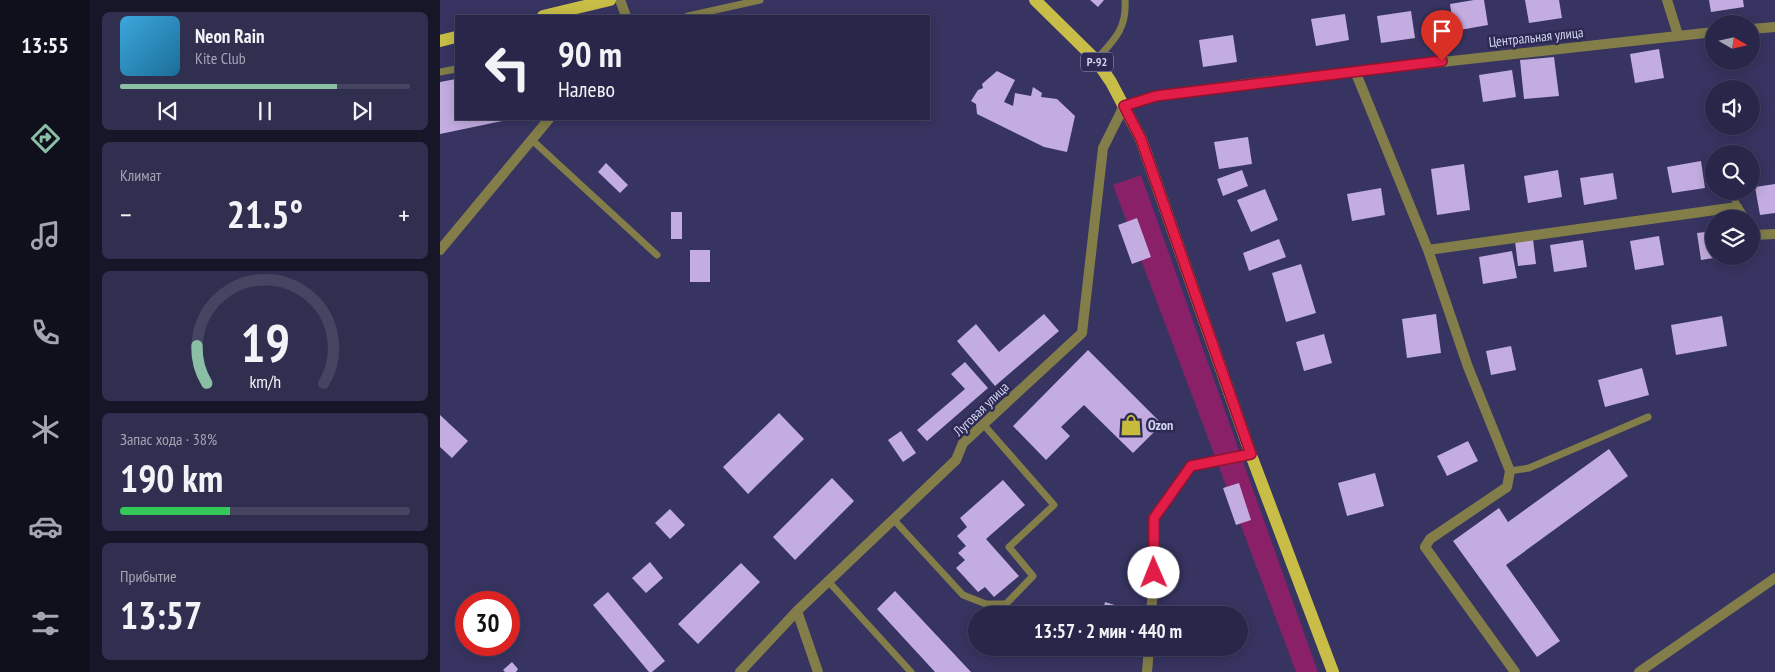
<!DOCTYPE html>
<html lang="ru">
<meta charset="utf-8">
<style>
:root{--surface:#292749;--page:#312f50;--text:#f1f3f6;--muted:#a5a5b4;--line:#454461;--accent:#8abfa5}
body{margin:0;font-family:"PT Sans Narrow",sans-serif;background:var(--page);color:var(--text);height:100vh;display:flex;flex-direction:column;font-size:19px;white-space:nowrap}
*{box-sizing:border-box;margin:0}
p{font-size:16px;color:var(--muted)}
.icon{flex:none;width:28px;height:28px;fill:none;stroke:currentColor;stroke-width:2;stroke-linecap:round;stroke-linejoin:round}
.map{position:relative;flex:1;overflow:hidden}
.panel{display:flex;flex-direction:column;gap:12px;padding:12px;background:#171528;width:350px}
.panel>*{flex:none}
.hud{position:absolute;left:15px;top:15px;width:475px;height:105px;border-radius:0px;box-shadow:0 2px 12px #0003,0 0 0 1px var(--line);background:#292749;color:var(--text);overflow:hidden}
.needle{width:32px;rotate:99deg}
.fabs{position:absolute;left:1265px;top:15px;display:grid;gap:10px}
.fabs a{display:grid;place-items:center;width:55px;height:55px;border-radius:50%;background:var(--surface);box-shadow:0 2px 12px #0003,0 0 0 1px var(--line);font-size:25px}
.speed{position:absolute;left:15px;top:591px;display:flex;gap:10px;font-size:25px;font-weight:700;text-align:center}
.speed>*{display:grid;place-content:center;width:65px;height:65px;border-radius:50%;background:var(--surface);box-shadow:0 2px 12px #0003,0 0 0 1px var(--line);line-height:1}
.speed .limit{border:8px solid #d22;background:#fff;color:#111}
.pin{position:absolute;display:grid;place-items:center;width:42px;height:42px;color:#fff;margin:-51px -21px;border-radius:50% 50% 50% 0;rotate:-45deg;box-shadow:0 0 5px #0007}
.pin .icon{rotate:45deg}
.me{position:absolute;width:55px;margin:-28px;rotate:359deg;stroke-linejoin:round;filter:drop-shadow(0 0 4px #0008)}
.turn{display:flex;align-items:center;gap:18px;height:105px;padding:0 20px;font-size:22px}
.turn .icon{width:65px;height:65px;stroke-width:2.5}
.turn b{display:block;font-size:35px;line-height:42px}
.big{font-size:38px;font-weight:700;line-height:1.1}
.panel .card{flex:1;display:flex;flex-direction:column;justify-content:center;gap:8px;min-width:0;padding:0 18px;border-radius:8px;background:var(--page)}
.panel .dial{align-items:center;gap:0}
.dial svg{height:130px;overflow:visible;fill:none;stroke:var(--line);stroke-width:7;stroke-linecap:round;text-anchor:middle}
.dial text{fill:var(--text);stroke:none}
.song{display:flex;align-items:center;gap:15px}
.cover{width:60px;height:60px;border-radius:8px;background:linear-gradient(135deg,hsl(200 70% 55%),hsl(200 70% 35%))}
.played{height:5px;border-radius:2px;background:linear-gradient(90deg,var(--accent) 75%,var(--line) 75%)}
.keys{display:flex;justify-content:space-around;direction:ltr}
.heat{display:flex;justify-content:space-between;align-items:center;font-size:28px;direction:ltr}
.charge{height:8px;border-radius:4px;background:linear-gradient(90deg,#34c759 38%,var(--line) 0)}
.trip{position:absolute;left:528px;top:606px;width:280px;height:50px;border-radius:25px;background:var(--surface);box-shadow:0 2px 12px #0003,0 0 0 1px var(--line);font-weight:700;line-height:50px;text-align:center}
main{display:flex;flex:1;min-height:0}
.dock{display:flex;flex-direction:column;width:90px;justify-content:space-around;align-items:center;background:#10101d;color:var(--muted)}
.dock .icon{width:35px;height:35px}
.dock .on{color:var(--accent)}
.dock b{font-size:22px;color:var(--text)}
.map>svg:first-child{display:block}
.green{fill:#8a2068}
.building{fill:#c2ace0}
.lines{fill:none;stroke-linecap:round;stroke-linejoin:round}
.lane{stroke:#827d49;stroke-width:7}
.street{stroke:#827d49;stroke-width:10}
.primary{stroke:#c8be47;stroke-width:12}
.route-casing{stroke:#92132f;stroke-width:12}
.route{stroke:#e11d48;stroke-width:9}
.labels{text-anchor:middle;stroke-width:5;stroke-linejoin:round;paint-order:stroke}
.shield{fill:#2d2a55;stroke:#a1a1c1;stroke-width:1}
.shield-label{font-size:12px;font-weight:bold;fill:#d3d4ef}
.street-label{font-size:14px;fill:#d3d4ef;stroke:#2d2a55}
.poi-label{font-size:14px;font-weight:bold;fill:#d3d4ef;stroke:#2d2a55;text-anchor:start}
</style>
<main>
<nav class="dock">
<b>13:55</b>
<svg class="icon on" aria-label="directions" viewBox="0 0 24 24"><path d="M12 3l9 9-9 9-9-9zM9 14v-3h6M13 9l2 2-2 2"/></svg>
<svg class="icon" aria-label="music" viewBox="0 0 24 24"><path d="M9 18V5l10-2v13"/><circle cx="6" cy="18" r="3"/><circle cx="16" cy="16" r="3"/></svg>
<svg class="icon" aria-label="phone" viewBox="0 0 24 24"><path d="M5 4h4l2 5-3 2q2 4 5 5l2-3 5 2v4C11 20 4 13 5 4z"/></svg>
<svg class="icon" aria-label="climate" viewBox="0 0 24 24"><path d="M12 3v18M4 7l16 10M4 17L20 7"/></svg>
<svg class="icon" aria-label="car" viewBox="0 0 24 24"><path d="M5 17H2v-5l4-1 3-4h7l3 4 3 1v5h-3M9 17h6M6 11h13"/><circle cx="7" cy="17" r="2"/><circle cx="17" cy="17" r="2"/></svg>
<svg class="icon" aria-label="filters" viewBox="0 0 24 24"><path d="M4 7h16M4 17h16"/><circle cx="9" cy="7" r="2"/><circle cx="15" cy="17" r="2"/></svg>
</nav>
<section class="panel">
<div class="card">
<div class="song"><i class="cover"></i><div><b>Neon Rain</b><p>Kite Club</p></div></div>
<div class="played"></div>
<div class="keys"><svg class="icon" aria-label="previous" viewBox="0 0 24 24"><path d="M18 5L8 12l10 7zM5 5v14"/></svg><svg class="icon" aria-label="pause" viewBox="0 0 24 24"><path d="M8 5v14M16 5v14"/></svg><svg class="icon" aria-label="next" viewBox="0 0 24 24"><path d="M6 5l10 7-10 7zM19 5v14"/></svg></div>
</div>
<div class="card"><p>Климат</p>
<div class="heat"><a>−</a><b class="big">21.5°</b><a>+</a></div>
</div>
<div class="card dial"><svg viewBox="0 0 100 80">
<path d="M14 69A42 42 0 1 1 86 69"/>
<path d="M14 69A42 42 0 0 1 8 46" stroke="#8abfa5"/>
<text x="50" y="56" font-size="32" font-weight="700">19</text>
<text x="50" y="72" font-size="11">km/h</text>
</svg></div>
<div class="card"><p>Запас хода · 38%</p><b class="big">190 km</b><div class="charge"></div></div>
<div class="card"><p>Прибытие</p><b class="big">13:57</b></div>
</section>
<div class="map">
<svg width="1335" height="672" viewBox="0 0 1335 672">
<rect width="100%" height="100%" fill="#373461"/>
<path class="green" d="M 701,175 L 878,672 L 856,672 L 673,185 Z"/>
<path class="building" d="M 650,0 L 664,0 L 658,7 Z
M 1034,0 L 1044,0 L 1048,25 L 1014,31 L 1010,4 Z
M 1085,0 L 1119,0 L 1122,18 L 1089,23 Z
M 1269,0 L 1303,0 L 1304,7 L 1271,12 Z
M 971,11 L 975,38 L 941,43 L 937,16 Z
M 905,14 L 909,40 L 876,46 L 871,19 Z
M 793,35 L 797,62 L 763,67 L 759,40 Z
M 1219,49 L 1224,78 L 1195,83 L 1190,54 Z
M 1114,57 L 1119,96 L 1084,99 L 1080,60 Z
M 1072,70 L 1076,97 L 1043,102 L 1039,75 Z
M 557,71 L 575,80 L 564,102 L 573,106 L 575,93 L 591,96 L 593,87 L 602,93 L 601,97 L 617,99 L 635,116 L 627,152 L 604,147 L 537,114 L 536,104 L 531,101 L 538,90 L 543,88 L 542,84 Z
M 16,79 L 16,119 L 67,120 L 0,134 L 0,82 Z
M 808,137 L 812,164 L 779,169 L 774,142 Z
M 1261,161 L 1265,188 L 1232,193 L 1227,167 Z
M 166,163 L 188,185 L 180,193 L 158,172 Z
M 1024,164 L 1030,210 L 997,215 L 991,169 Z
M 802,170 L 808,186 L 783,196 L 777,179 Z
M 1118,170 L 1122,197 L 1088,203 L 1084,176 Z
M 1173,173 L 1177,199 L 1144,205 L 1140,178 Z
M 1335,184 L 1335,213 L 1320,215 L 1315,187 Z
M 941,188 L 945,215 L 912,221 L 907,194 Z
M 825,189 L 838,220 L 811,232 L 797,200 Z
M 231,212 L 242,212 L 242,239 L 231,239 Z
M 697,218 L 711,257 L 692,264 L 678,225 Z
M 1274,231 L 1274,256 L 1280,257 L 1261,260 L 1257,233 Z
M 1219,236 L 1224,265 L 1195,270 L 1190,241 Z
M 839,239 L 846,257 L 809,271 L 803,253 Z
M 1093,239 L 1096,264 L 1078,266 L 1075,241 Z
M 1143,240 L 1147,267 L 1114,272 L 1110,245 Z
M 250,250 L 270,250 L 270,282 L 250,282 Z
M 1072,251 L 1077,278 L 1043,284 L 1039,257 Z
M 861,264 L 876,313 L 846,322 L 832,273 Z
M 604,314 L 619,331 L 555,386 L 517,341 L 536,324 L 559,352 Z
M 996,314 L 1001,353 L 967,358 L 962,319 Z
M 1282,316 L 1287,346 L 1236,355 L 1231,325 Z
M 884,334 L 892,363 L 864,371 L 856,342 Z
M 1071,346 L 1076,370 L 1051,375 L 1046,351 Z
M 648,350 L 722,424 L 693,453 L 644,405 L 621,427 L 630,436 L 606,460 L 573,426 Z
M 525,362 L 548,388 L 487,441 L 477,430 L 525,389 L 511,374 Z
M 1202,368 L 1209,395 L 1165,407 L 1158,380 Z
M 339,413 L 364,439 L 308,494 L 283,467 Z
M 0,415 L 28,441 L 12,458 L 0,447 Z
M 461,431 L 476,453 L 463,462 L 448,440 Z
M 1028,441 L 1038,461 L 1007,476 L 997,456 Z
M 1169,449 L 1188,476 L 1066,565 L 1120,641 L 1097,657 L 1013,541 L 1059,508 L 1068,522 Z
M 935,473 L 944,506 L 907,516 L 898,483 Z
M 392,478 L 414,501 L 355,560 L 333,537 Z
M 563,480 L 585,505 L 546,539 L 579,576 L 554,597 L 545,587 L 538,592 L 516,568 L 525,560 L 518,553 L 526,546 L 517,536 L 527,527 L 520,518 Z
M 799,483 L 811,520 L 796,525 L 783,488 Z
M 230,509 L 245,525 L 230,539 L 215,523 Z
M 210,562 L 223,578 L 206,593 L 192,578 Z
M 301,563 L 320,582 L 258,644 L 238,624 Z
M 455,591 L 531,672 L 495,672 L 437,609 Z
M 168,592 L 225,661 L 212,672 L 209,672 L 153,605 Z
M 665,602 L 694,611 L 692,615 L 662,615 Z
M 757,607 L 763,615 L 746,615 Z
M 72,662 L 78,669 L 76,672 L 65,672 L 63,670 Z"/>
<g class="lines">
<path class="lane" d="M 248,16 L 320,0
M 656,60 C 674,40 687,29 685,0
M 0,72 L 16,69
M 92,140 L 217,255
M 1293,191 L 1297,207
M 1070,471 L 1089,468 L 1208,417
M 454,520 L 523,595 L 546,604 L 566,604 L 593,576 L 569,547 L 614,505 L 543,424
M 388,581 L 471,672"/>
<path class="street" d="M 180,0 L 186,16
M 1227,0 L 1238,35
M 1311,29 L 1335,27
M 915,71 L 988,250 L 1028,367 L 1070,471 L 1067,487 L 990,539 L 985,547 L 1075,672
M 1311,231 L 1314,235 L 1335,234
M 0,250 L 109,119
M 988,250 L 1297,207 L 1304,219
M 357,611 L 378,672
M 711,615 L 714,573 L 713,518 L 751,466 L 811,455
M 300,672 L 357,611 L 516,460 L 523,443 L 642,333 L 663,148 L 684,106 L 716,96 L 821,82 L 1274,32
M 707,672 L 709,648
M 1199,672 L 1335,578"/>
<path class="primary" d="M 595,0 L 656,60 L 671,82 L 701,139 L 811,455 L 893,672
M 103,16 L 170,0
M 0,41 L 16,37"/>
</g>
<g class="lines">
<g class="route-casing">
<path id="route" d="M 714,573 L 714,518 L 751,466 L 811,454 L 701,139 L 684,106 L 716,96 L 1002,61"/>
</g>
<use href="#route" class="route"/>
</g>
<defs>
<g id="shop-bare" transform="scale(1.725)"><path d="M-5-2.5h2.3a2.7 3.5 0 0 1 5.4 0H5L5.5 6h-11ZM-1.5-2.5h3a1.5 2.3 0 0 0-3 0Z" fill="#c7bb3c" stroke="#2d2a55" stroke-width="2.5" paint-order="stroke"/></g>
</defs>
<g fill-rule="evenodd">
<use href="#shop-bare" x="691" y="425"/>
</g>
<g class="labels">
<rect class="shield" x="641" y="52.5" width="32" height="19" rx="4"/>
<g class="shield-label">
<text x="657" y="66">Р-92</text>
</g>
<g class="street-label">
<text transform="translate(1096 37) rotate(-6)" y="5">Центральная улица</text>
<text transform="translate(541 409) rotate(-44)" y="5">Луговая улица</text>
</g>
<g class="poi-label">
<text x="708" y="430">Ozon</text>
</g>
</g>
</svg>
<div class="fabs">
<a><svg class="needle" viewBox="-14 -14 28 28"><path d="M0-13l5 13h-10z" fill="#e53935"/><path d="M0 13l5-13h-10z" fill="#a5a5b4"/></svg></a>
<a><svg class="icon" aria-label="sound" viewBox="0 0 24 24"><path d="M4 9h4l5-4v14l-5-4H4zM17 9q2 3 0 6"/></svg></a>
<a><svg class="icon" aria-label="search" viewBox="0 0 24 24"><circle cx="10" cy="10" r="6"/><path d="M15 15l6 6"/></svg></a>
<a><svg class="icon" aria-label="layers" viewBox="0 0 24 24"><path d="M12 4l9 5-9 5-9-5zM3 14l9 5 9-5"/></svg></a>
</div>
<div class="speed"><div class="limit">30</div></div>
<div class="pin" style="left:1002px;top:61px;background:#d93025"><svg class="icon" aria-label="arrive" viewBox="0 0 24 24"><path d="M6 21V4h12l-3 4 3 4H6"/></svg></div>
<svg class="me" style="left:714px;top:573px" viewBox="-20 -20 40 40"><circle r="19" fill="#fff"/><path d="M0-13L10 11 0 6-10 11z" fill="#e11d48"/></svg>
<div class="trip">13:57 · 2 мин · 440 m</div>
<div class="hud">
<div class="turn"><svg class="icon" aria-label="left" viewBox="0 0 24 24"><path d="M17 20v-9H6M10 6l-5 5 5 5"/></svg><div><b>90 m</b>Налево</div></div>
</div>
</div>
</main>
